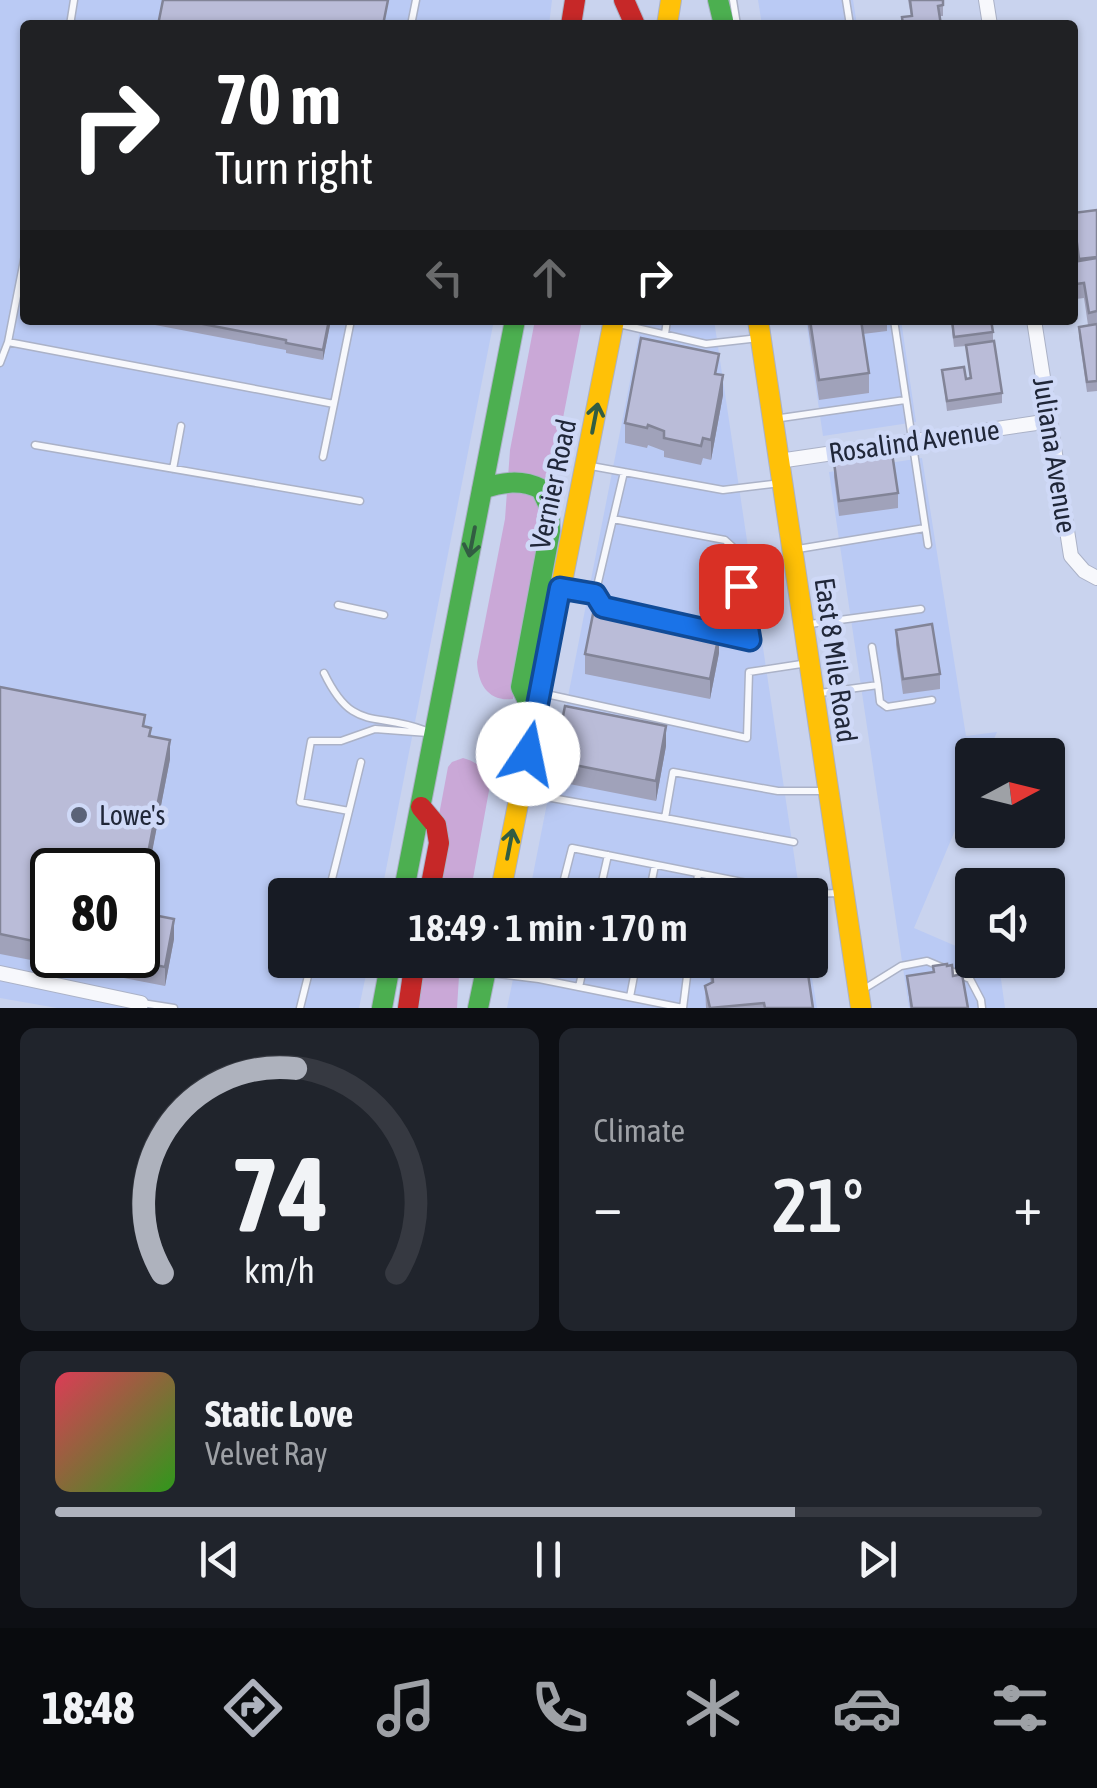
<!DOCTYPE html>
<meta charset="utf-8">
<style>
:root{--surface:#171b24;--page:#20242c;--text:#f1f3f6;--muted:#9ea1a6;--line:#363941;--accent:#aeb2bd}
body{margin:0;font-family:"Asap Condensed",sans-serif;background:var(--page);color:var(--text);height:100vh;display:flex;flex-direction:column;font-size:38px;white-space:nowrap}
*{box-sizing:border-box;margin:0}
p{font-size:32px;color:var(--muted)}
.icon{flex:none;width:55px;height:55px;fill:none;stroke:currentColor;stroke-width:2;stroke-linecap:round;stroke-linejoin:round}
.map{position:relative;height:1008px;overflow:hidden}
.details{display:flex;flex-direction:column;gap:20px;padding:20px;background:#0d0f14;flex:1}
.details>*{flex:none}
.hud{position:absolute;left:20px;top:20px;width:1058px;height:305px;border-radius:10px;box-shadow:0 2px 8px #0004;background:#202124;color:#fff;overflow:hidden}
.needle{width:65px;rotate:83deg}
.controls{position:absolute;left:955px;top:738px;display:grid;gap:20px}
.controls a{display:grid;place-items:center;width:110px;height:110px;border-radius:10px;background:var(--surface);box-shadow:0 2px 8px #0004;font-size:50px}
.speed{position:absolute;left:30px;top:848px;display:flex;gap:20px;font-size:50px;font-weight:700;text-align:center}
.speed>*{display:grid;place-content:center;width:130px;height:130px;border-radius:50%;background:var(--surface);box-shadow:0 2px 8px #0004;line-height:1}
.speed .limit{border:5px solid #111;border-radius:15px;background:#fff;color:#111}
.pin{position:absolute;display:grid;place-items:center;width:85px;height:85px;color:#fff;margin:-42px;border-radius:20px;box-shadow:0 5px 15px #0006}
.me{position:absolute;width:110px;margin:-55px;rotate:11deg;stroke-linejoin:round;filter:drop-shadow(0 0 8px #0008)}
.turn{display:flex;align-items:center;gap:35px;height:210px;padding:0 30px;font-size:45px}
.turn .icon{width:130px;height:130px;stroke-width:2.5}
.turn b{display:block;font-size:70px;line-height:85px}
.lanes{display:flex;align-items:center;height:95px;padding:0 30px;background:#0003;justify-content:center;gap:50px;direction:ltr}
.lanes .off{opacity:.35}
.big{font-size:75px;font-weight:600;line-height:1.1}
.details .widget{flex:1;display:flex;flex-direction:column;justify-content:center;gap:15px;min-width:0;padding:0 35px;border-radius:15px;background:var(--page)}
.details .dial{align-items:center;gap:0}
.dial svg{height:260px;overflow:visible;fill:none;stroke:var(--line);stroke-width:7;stroke-linecap:round;text-anchor:middle}
.dial text{fill:var(--text);stroke:none}
.song{display:flex;align-items:center;gap:30px}
.cover{width:120px;height:120px;border-radius:15px;background:linear-gradient(135deg,hsl(350 70% 55%),hsl(110 70% 35%))}
.played{height:10px;border-radius:5px;background:linear-gradient(90deg,var(--accent) 75%,var(--line) 75%)}
.keys{display:flex;justify-content:space-around;direction:ltr}
.heat{display:flex;justify-content:space-between;align-items:center;font-size:55px;direction:ltr}
.details .tiles{flex:1;display:grid;gap:20px;grid-template-columns:1fr 1fr}
.widget:last-child{grid-column:span 2}
.trip{position:absolute;left:268px;top:878px;width:560px;height:100px;border-radius:10px;background:var(--surface);box-shadow:0 2px 8px #0004;font-weight:600;line-height:100px;text-align:center}
.menu{display:flex;height:160px;justify-content:space-around;align-items:center;background:#090b0e;color:var(--muted)}
.menu .icon{width:70px;height:70px}
.menu .active{color:var(--accent)}
.menu b{font-size:45px;color:var(--text)}
.map>svg:first-child{display:block}
.built{fill:#bacaf4;fill-rule:evenodd}
.green{fill:#caa8d7}
.lines{fill:none;stroke-linecap:round;stroke-linejoin:round}
.lane-casing{stroke:#abb2c7;stroke-width:9}
.street-casing{stroke:#abb2c7;stroke-width:16}
.fast-casing{stroke:#abb2c7;stroke-width:22}
.slow-casing{stroke:#abb2c7;stroke-width:22}
.jam-casing{stroke:#abb2c7;stroke-width:22}
.lane{stroke:#f7f8fc;stroke-width:6}
.street{stroke:#f7f8fc;stroke-width:14}
.fast{stroke:#4caf50;stroke-width:20}
.slow{stroke:#ffc107;stroke-width:20}
.jam{stroke:#c62828;stroke-width:20}
.wall{fill:#a0a2ba;fill-rule:evenodd}
.shaded-wall{fill:#828497}
.building{fill:#babcd8;stroke:#828497;stroke-width:2.5}
.oneway{stroke:#325d42}
.route-casing{stroke:#114b97;stroke-width:25}
.route{stroke:#1a73e8;stroke-width:18}
.poi-dot{fill:#5b6378;stroke:#cfd9f7;stroke-width:4}
.labels{text-anchor:middle;stroke-width:9;stroke-linejoin:round;paint-order:stroke}
.street-label{font-size:28px;fill:#202739;stroke:#cfd9f7}
.poi-label{font-size:28px;fill:#202739;stroke:#cfd9f7;text-anchor:start}
</style>
<div class="map">
<svg width="1097" height="1008" viewBox="0 0 1097 1008">
<rect width="100%" height="100%" fill="#c9d3ee"/>
<path class="built" d="M 0,0 L 552,0 L 549,25 L 25,25 L 25,320 L 494,320 L 381,895 L 285,895 L 285,960 L 369,960 L 359,1008 L 57,1008 L 0,998 ZM 52,870 L 138,870 L 138,955 L 52,955 Z
M 758,0 L 853,0 L 857,25 L 762,25 Z
M 642,320 L 714,320 L 800,895 L 529,895 Z
M 806,320 L 901,320 L 916,422 L 823,436 Z
M 922,458 L 966,736 L 997,732 L 987,755 L 972,755 L 972,790 L 914,928 L 972,953 L 972,960 L 988,960 L 999,965 L 1005,1008 L 909,1008 L 829,472 Z
M 517,960 L 809,960 L 817,1008 L 507,1008 Z"/>
<path class="green" d="M 535,320 L 582,320 L 557,449 L 554,509 L 513,699 C 489,702 478,685 477,662 L 505,519 L 510,450 Z
M 463,758 C 478,762 486,770 490,785 L 470,895 L 424,895 L 448,767 L 452,762 Z
M 411,960 L 460,960 L 457,1008 L 402,1008 Z"/>
<g class="lines">
<g class="lane-casing">
<path id="lane" d="M 733,0 L 737,25
M 846,0 L 850,25
M 70,25 L 74,0
M 411,25 L 416,0
M 25,255 L 8,342 L 334,404 L 323,457
M 894,320 L 928,545
M 619,324 L 706,344 L 759,338
M 665,334 L 667,320
M 0,363 L 8,342
M 334,404 L 351,320
M 774,419 L 905,400
M 35,445 L 360,501
M 591,466 L 723,490 L 781,483
M 173,469 L 181,426
M 798,549 L 925,528
M 568,589 L 595,595 L 624,472
M 595,595 L 603,607 L 751,640 L 735,549 L 725,540 L 613,519
M 338,605 L 384,615
M 810,624 L 921,609
M 872,647 L 878,685
M 324,673 C 353,733 373,711 424,730
M 820,693 L 878,685 L 880,702 L 887,707 L 932,700
M 546,694 L 747,738 L 749,672 L 808,663
M 529,794 L 665,818
M 349,811 L 361,762
M 794,842 L 665,818 L 673,772 L 778,791 L 827,791
M 328,895 L 349,811 L 300,802 L 311,741 L 341,741 L 375,729 L 428,733
M 560,895 L 572,848 L 802,894 L 842,893
M 599,895 L 608,855
M 649,895 L 655,865
M 696,895 L 698,873
M 544,960 L 539,979 L 683,1008 L 689,960
M 491,973 L 539,979
M 579,987 L 585,960
M 864,989 L 901,966 L 927,961 L 970,979 L 981,1000 L 982,1008
M 630,997 L 637,960
M 142,1003 L 174,1008
M 300,1008 L 312,960"/>
</g>
<g class="street-casing">
<path id="street" d="M 986,0 L 990,25
M 1034,320 L 1071,556 L 1084,571 L 1097,578
M 779,461 L 1050,421
M 0,973 L 141,1003 L 140,1008"/>
</g>
<g class="fast-casing">
<path id="fast" d="M 718,0 L 724,25
M 482,489 C 503,482 521,479 541,489 L 549,506 L 550,531 L 521,687 L 535,715
M 403,895 L 515,320
M 382,1008 L 391,960
M 478,1008 L 488,960"/>
</g>
<g class="slow-casing">
<path id="slow" d="M 667,25 L 671,0
M 758,320 L 861,1008
M 500,895 L 614,320"/>
</g>
<g class="jam-casing">
<path id="jam" d="M 624,0 L 635,25
M 571,25 L 575,0
M 421,807 L 436,825 L 439,843 L 429,895
M 408,1008 L 415,960"/>
</g>
<use href="#lane" class="lane"/>
<use href="#street" class="street"/>
<use href="#fast" class="fast"/>
<use href="#slow" class="slow"/>
<use href="#jam" class="jam"/>
</g>
<path class="wall" d="M 908,0 L 943,0 L 943,16 L 940,16 L 941,25 L 902,25 L 902,17 L 911,16 Z
M 1097,210 L 1097,391 L 1087,392 L 1079,337 L 1079,327 L 1088,325 L 1084,298 L 1076,299 L 1073,277 L 1073,262 L 1078,261 L 1073,213 Z
M 129,320 L 331,320 L 323,360 L 286,353 L 286,350 Z
M 807,320 L 887,320 L 887,331 L 863,334 L 869,373 L 869,393 L 819,400 Z
M 951,320 L 993,332 L 993,341 L 1002,393 L 1002,403 L 947,411 L 942,370 L 966,379 L 970,378 L 966,346 L 954,347 Z
M 719,374 L 723,395 L 711,460 L 703,458 L 701,465 L 664,457 L 664,451 L 648,445 L 647,448 L 625,443 L 625,423 Z
M 834,462 L 898,493 L 898,508 L 839,516 L 834,477 Z
M 896,630 L 940,674 L 940,689 L 903,694 L 896,645 Z
M 719,653 L 710,699 L 585,674 L 585,654 Z
M 0,687 L 145,727 L 170,759 L 140,912 L 174,939 L 165,986 L 0,954 ZM 52,870 L 138,955 L 52,955 Z
M 666,746 L 656,801 L 554,781 L 554,761 Z
M 707,960 L 809,960 L 809,967 L 807,967 L 813,1008 L 706,1008 L 705,986 L 711,983 Z
M 907,976 L 953,976 L 968,1008 L 910,1008 Z"/>
<path class="shaded-wall" d="M 329,320 L 331,320 L 323,360 L 323,350 Z
M 723,375 L 723,395 L 711,460 L 711,440 Z
M 719,634 L 719,653 L 710,699 L 710,679 Z
M 666,726 L 666,746 L 656,801 L 656,781 Z
M 170,740 L 170,759 L 138,925 L 138,905 Z
M 174,919 L 174,939 L 165,986 L 165,967 Z"/>
<path class="building" d="M 163,0 L 388,0 L 383,25 L 158,25 Z
M 910,0 L 943,0 L 943,5 L 938,6 L 941,25 L 903,25 L 902,17 L 912,16 Z
M 1097,210 L 1097,257 L 1079,259 L 1073,213 Z
M 1097,258 L 1097,311 L 1089,313 L 1084,283 L 1076,284 L 1073,262 Z
M 182,320 L 329,320 L 323,350 L 286,343 L 286,340 Z
M 810,320 L 861,320 L 869,373 L 819,380 Z
M 952,320 L 991,320 L 993,332 L 954,337 Z
M 1097,324 L 1097,381 L 1087,382 L 1079,327 Z
M 641,338 L 719,354 L 715,374 L 723,375 L 711,440 L 703,438 L 701,446 L 664,438 L 664,431 L 648,425 L 647,428 L 625,423 Z
M 994,341 L 1002,393 L 947,401 L 942,370 L 964,367 L 966,379 L 971,378 L 966,345 Z
M 892,453 L 898,493 L 839,501 L 834,462 Z
M 594,609 L 719,634 L 710,679 L 585,654 Z
M 932,624 L 940,674 L 903,679 L 896,630 Z
M 0,687 L 145,715 L 143,726 L 151,728 L 149,736 L 170,740 L 138,905 L 138,870 L 52,870 L 52,945 L 0,934 Z
M 565,706 L 666,726 L 656,781 L 554,761 Z
M 796,892 L 801,895 L 775,895 Z
M 138,912 L 174,919 L 165,967 L 106,955 L 138,955 Z
M 711,960 L 806,960 L 813,1008 L 765,1008 L 764,1003 L 710,1008 L 705,986 L 713,982 Z
M 947,964 L 947,966 L 952,965 L 953,976 L 962,974 L 968,1008 L 912,1008 L 907,976 L 934,972 L 933,966 Z"/>
<defs><path id="oneway-shaft" d="M-6 0H5M1.5-3L5.5 0L1.5 3" fill="none" stroke-width="1.6" stroke-linecap="round" stroke-linejoin="round" transform="scale(2.5)"/></defs>
<g class="oneway">
<use href="#oneway-shaft" transform="translate(595 418) rotate(-79)"/>
<use href="#oneway-shaft" transform="translate(472 542) rotate(101)"/>
<use href="#oneway-shaft" transform="translate(510 844) rotate(-79)"/>
</g>
<g class="lines">
<g class="route-casing">
<path id="route" d="M 528,754 L 560,588 L 595,594 L 603,607 L 750,640 L 741,586"/>
</g>
<use href="#route" class="route"/>
</g>
<circle class="poi-dot" cx="79" cy="815" r="10"/>
<g class="labels">
<g class="street-label">
<text transform="translate(914 441) rotate(-8)" y="10">Rosalind Avenue</text>
<text transform="translate(1055 455) rotate(81)" y="10">Juliana Avenue</text>
<text transform="translate(553 484) rotate(-78)" y="10">Vernier Road</text>
<text transform="translate(836 660) rotate(82)" y="10">East 8 Mile Road</text>
</g>
<g class="poi-label">
<text x="99" y="825">Lowe's</text>
</g>
</g>
</svg>
<div class="controls">
<a><svg class="needle" viewBox="-14 -14 28 28"><path d="M0-13l5 13h-10z" fill="#e53935"/><path d="M0 13l5-13h-10z" fill="#9ea1a6"/></svg></a>
<a><svg class="icon" aria-label="sound" viewBox="0 0 24 24"><path d="M4 9h4l5-4v14l-5-4H4zM17 9q2 3 0 6"/></svg></a>
</div>
<div class="speed"><div class="limit">80</div></div>
<div class="pin" style="left:741px;top:586px;background:#d93025"><svg class="icon" aria-label="arrive" viewBox="0 0 24 24"><path d="M6 21V4h12l-3 4 3 4H6"/></svg></div>
<svg class="me" style="left:528px;top:754px" viewBox="-20 -20 40 40"><circle r="19" fill="#fff"/><path d="M0-13L10 11 0 6-10 11z" fill="#1a73e8"/></svg>
<div class="trip">18:49 · 1 min · 170 m</div>
<div class="hud">
<div class="turn"><svg class="icon" aria-label="right" viewBox="0 0 24 24"><path d="M7 20v-9h11M14 6l5 5-5 5"/></svg><div><b>70 m</b>Turn right</div></div>
<div class="lanes"><svg class="icon off" aria-label="left" viewBox="0 0 24 24"><path d="M17 20v-9H6M10 6l-5 5 5 5"/></svg><svg class="icon off" aria-label="ahead" viewBox="0 0 24 24"><path d="M12 20V5M6 11l6-6 6 6"/></svg><svg class="icon" aria-label="right" viewBox="0 0 24 24"><path d="M7 20v-9h11M14 6l5 5-5 5"/></svg></div>
</div>
</div>
<section class="details">
<div class="tiles">
<div class="widget dial"><svg viewBox="0 0 100 80">
<path d="M14 69A42 42 0 1 1 86 69"/>
<path d="M14 69A42 42 0 0 1 55 6" stroke="#aeb2bd"/>
<text x="50" y="56" font-size="32" font-weight="700">74</text>
<text x="50" y="72" font-size="11">km/h</text>
</svg></div>
<div class="widget"><p>Climate</p>
<div class="heat"><a>−</a><b class="big">21°</b><a>+</a></div>
</div>
<div class="widget">
<div class="song"><i class="cover"></i><div><b>Static Love</b><p>Velvet Ray</p></div></div>
<div class="played"></div>
<div class="keys"><svg class="icon" aria-label="previous" viewBox="0 0 24 24"><path d="M18 5L8 12l10 7zM5 5v14"/></svg><svg class="icon" aria-label="pause" viewBox="0 0 24 24"><path d="M8 5v14M16 5v14"/></svg><svg class="icon" aria-label="next" viewBox="0 0 24 24"><path d="M6 5l10 7-10 7zM19 5v14"/></svg></div>
</div>
</div>
</section>
<nav class="menu">
<b>18:48</b>
<svg class="icon active" aria-label="directions" viewBox="0 0 24 24"><path d="M12 3l9 9-9 9-9-9zM9 14v-3h6M13 9l2 2-2 2"/></svg>
<svg class="icon" aria-label="music" viewBox="0 0 24 24"><path d="M9 18V5l10-2v13"/><circle cx="6" cy="18" r="3"/><circle cx="16" cy="16" r="3"/></svg>
<svg class="icon" aria-label="phone" viewBox="0 0 24 24"><path d="M5 4h4l2 5-3 2q2 4 5 5l2-3 5 2v4C11 20 4 13 5 4z"/></svg>
<svg class="icon" aria-label="climate" viewBox="0 0 24 24"><path d="M12 3v18M4 7l16 10M4 17L20 7"/></svg>
<svg class="icon" aria-label="car" viewBox="0 0 24 24"><path d="M5 17H2v-5l4-1 3-4h7l3 4 3 1v5h-3M9 17h6M6 11h13"/><circle cx="7" cy="17" r="2"/><circle cx="17" cy="17" r="2"/></svg>
<svg class="icon" aria-label="filters" viewBox="0 0 24 24"><path d="M4 7h16M4 17h16"/><circle cx="9" cy="7" r="2"/><circle cx="15" cy="17" r="2"/></svg>
</nav>
